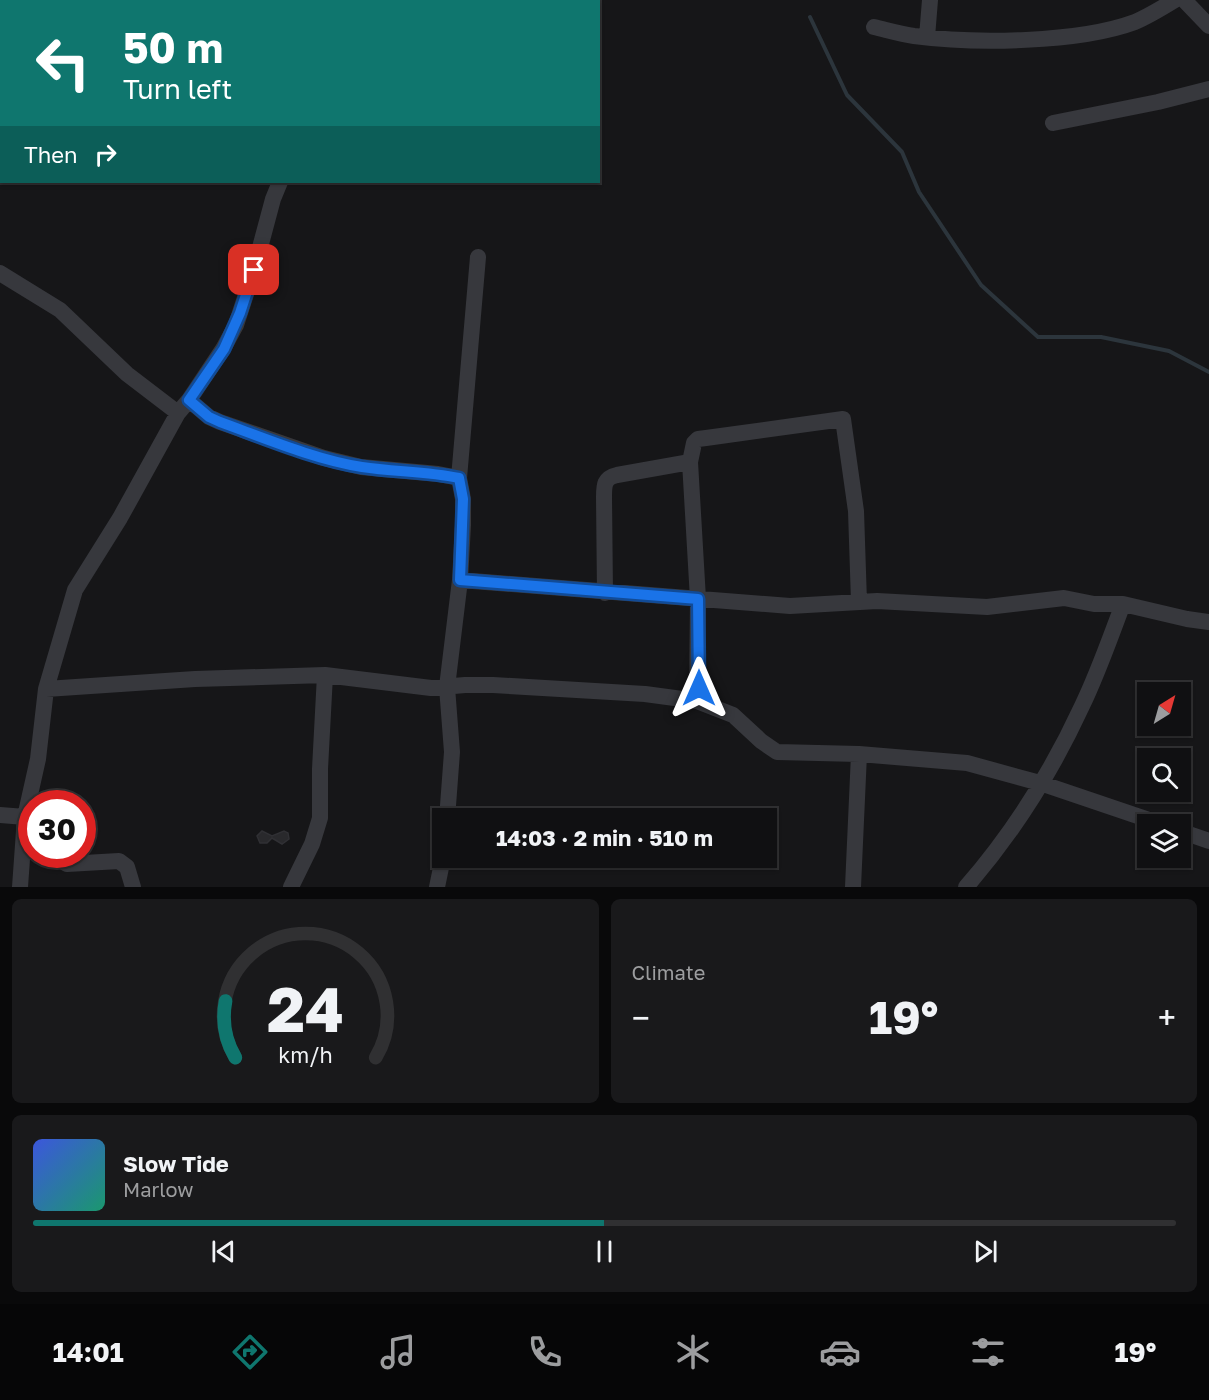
<!DOCTYPE html>
<meta charset="utf-8">
<style>
:root{--surface:#101012;--page:#19191b;--text:#f1f3f6;--muted:#9c9d9f;--line:#303032;--accent:#0f766e}
body{margin:0;font-family:"Golos Text",sans-serif;background:var(--page);color:var(--text);height:100vh;display:flex;flex-direction:column;font-size:22px;white-space:nowrap}
*{box-sizing:border-box;margin:0}
p{font-size:20px;color:var(--muted)}
.icon{flex:none;width:33px;height:33px;fill:none;stroke:currentColor;stroke-width:2;stroke-linecap:round;stroke-linejoin:round}
.map{position:relative;height:887px;overflow:hidden}
.drawer{display:flex;flex-direction:column;gap:12px;padding:12px;background:#09090a;flex:1}
.drawer>*{flex:none}
.banner{position:absolute;left:0px;top:0px;width:600px;height:183px;box-shadow:0 2px 4px #0004,0 0 0 2px var(--line);background:#0f766e;color:#fff;overflow:hidden}
.needle{width:39px;rotate:37deg}
.tools{position:absolute;left:1137px;top:682px;display:grid;gap:12px}
.tools a{display:grid;place-items:center;width:54px;height:54px;border-radius:0px;background:var(--surface);box-shadow:0 2px 4px #0004,0 0 0 2px var(--line);font-size:30px}
.speed{position:absolute;left:18px;top:790px;display:flex;gap:12px;font-size:30px;font-weight:700;text-align:center}
.speed>*{display:grid;place-content:center;width:78px;height:78px;border-radius:50%;background:var(--surface);box-shadow:0 2px 4px #0004,0 0 0 2px var(--line);line-height:1}
.speed .limit{border:9px solid #d22;background:#fff;color:#111}
.pin{position:absolute;display:grid;place-items:center;width:51px;height:51px;color:#fff;margin:-26px;border-radius:12px;box-shadow:0 3px 9px #0006}
.me{position:absolute;width:66px;margin:-33px;rotate:0deg;stroke-linejoin:round;filter:drop-shadow(0 0 4px #0008)}
.turn{display:flex;align-items:center;gap:21px;height:126px;padding:0 24px;font-size:27px}
.turn .icon{width:78px;height:78px;stroke-width:2.5}
.turn b{display:block;font-size:42px;line-height:51px}
.then{display:flex;align-items:center;height:57px;padding:0 24px;background:#0003;gap:12px;font-size:22px}
.big{font-size:45px;font-weight:700;line-height:1.1}
.drawer .tile{flex:1;display:flex;flex-direction:column;justify-content:center;gap:9px;min-width:0;padding:0 21px;border-radius:9px;background:var(--page)}
.drawer .dial{align-items:center;gap:0}
.dial svg{height:156px;overflow:visible;fill:none;stroke:var(--line);stroke-width:7;stroke-linecap:round;text-anchor:middle}
.dial text{fill:var(--text);stroke:none}
.song{display:flex;align-items:center;gap:18px}
.cover{width:72px;height:72px;border-radius:9px;background:linear-gradient(135deg,hsl(230 70% 55%),hsl(160 70% 35%))}
.played{height:6px;border-radius:3px;background:linear-gradient(90deg,var(--accent) 50%,var(--line) 50%)}
.keys{display:flex;justify-content:space-around;direction:ltr}
.heat{display:flex;justify-content:space-between;align-items:center;font-size:33px;direction:ltr}
.drawer .tiles{flex:1;display:grid;gap:12px;grid-template-columns:1fr 1fr}
.tile:last-child{grid-column:span 2}
.trip{position:absolute;left:432px;top:808px;width:345px;height:60px;border-radius:0px;background:var(--surface);box-shadow:0 2px 4px #0004,0 0 0 2px var(--line);font-weight:700;line-height:60px;text-align:center}
.tabs{display:flex;height:96px;justify-content:space-around;align-items:center;background:#060607;color:var(--muted)}
.tabs .icon{width:42px;height:42px}
.tabs .current{color:var(--accent)}
.tabs b{font-size:27px;color:var(--text)}
.map>svg:first-child{display:block}
.lines{fill:none;stroke-linecap:round;stroke-linejoin:round}
.stream{stroke:#2c353c;stroke-width:4}
.building{fill:#29292c;stroke:#303034;stroke-width:1.5}
.minor{stroke:#37383d;stroke-width:16}
.route-casing{stroke:#114b97;stroke-width:15}
.route{stroke:#1a73e8;stroke-width:10}
</style>
<div class="map">
<svg width="1209" height="887" viewBox="0 0 1209 887">
<rect width="100%" height="100%" fill="#161618"/>
<g class="lines">
<path class="stream" d="M 810,17 L 847,95 L 902,152 L 919,192 L 981,285 L 1038,337 L 1101,337 L 1169,351 L 1209,372"/>
</g>
<path class="building" d="M 262,831 L 272,836 L 284,831 L 288,833 L 289,839 L 282,844 L 272,838 L 267,843 L 260,843 L 257,836 Z"/>
<g class="lines">
<path class="minor" d="M 141,0 L 143,2
M 1184,0 L 1209,26
M 15,2 L 16,0
M 374,2 L 375,0
M 874,27 C 887,30 901,34 914,36 C 975,44 1078,43 1135,22 C 1149,16 1162,8 1175,0
M 927,37 L 930,0
M 0,44 L 2,42
M 1053,123 L 1158,102 L 1209,89
M 0,273 L 60,310 L 127,374 L 178,413
M 189,400 L 209,417 L 220,422 L 324,458 L 361,467 L 438,474 L 459,478 L 463,499 L 463,525 L 460,580 L 447,687 L 452,752 L 447,819
M 459,478 L 478,257
M 460,580 L 790,606 L 877,601 L 987,607 L 1064,598 L 1094,604 L 1123,604 L 1187,619 L 1209,622
M 605,593 L 604,497 C 604,485 604,478 617,475 L 690,462
M 46,689 L 195,679 L 325,675 L 431,688 L 465,685 L 493,685 L 645,694 L 697,701 L 698,599 L 690,462 L 694,443 L 698,439 L 706,438 L 843,419 L 856,511 L 859,602
M 697,701 L 733,715 L 761,741 L 777,752 L 859,754 L 967,763 L 1040,783 L 1164,825
M 0,815 L 25,817
M 1180,831 L 1209,841
M 51,855 L 67,864 L 119,861 L 127,867 L 133,887
M 20,887 L 25,817 L 38,759 L 46,689 L 75,590 L 120,518 L 178,413 L 189,400 L 223,349 L 236,325 L 254,270 L 273,199 L 280,182
M 291,887 L 312,844 L 320,818 L 320,769 L 325,675
M 437,887 L 443,858
M 853,887 L 859,754
M 966,887 C 1013,833 1052,771 1082,706 C 1098,673 1110,638 1123,604"/>
</g>
<g class="lines">
<g class="route-casing">
<path id="route" d="M 254,270 L 240,313 L 224,349 L 189,400 L 209,417 L 220,422 C 264,438 316,460 362,467 C 395,472 427,471 459,478 L 463,499 L 460,580 L 698,599 L 699,688"/>
</g>
<use href="#route" class="route"/>
</g>
</svg>
<div class="tools">
<a><svg class="needle" viewBox="-14 -14 28 28"><path d="M0-13l5 13h-10z" fill="#e53935"/><path d="M0 13l5-13h-10z" fill="#9c9d9f"/></svg></a>
<a><svg class="icon" aria-label="search" viewBox="0 0 24 24"><circle cx="10" cy="10" r="6"/><path d="M15 15l6 6"/></svg></a>
<a><svg class="icon" aria-label="layers" viewBox="0 0 24 24"><path d="M12 4l9 5-9 5-9-5zM3 14l9 5 9-5"/></svg></a>
</div>
<div class="speed"><div class="limit">30</div></div>
<div class="pin" style="left:254px;top:270px;background:#d93025"><svg class="icon" aria-label="arrive" viewBox="0 0 24 24"><path d="M6 21V4h12l-3 4 3 4H6"/></svg></div>
<svg class="me" style="left:699px;top:688px" viewBox="-20 -20 40 40"><path d="M0-17L14 15 0 8-14 15z" fill="#1a73e8" stroke="#fff" stroke-width="4"/></svg>
<div class="trip">14:03 · 2 min · 510 m</div>
<div class="banner">
<div class="turn"><svg class="icon" aria-label="left" viewBox="0 0 24 24"><path d="M17 20v-9H6M10 6l-5 5 5 5"/></svg><div><b>50 m</b>Turn left</div></div>
<div class="then">Then<svg class="icon" aria-label="right" viewBox="0 0 24 24"><path d="M7 20v-9h11M14 6l5 5-5 5"/></svg></div>
</div>
</div>
<section class="drawer">
<div class="tiles">
<div class="tile dial"><svg viewBox="0 0 100 80">
<path d="M14 69A42 42 0 1 1 86 69"/>
<path d="M14 69A42 42 0 0 1 9 40" stroke="#0f766e"/>
<text x="50" y="56" font-size="32" font-weight="700">24</text>
<text x="50" y="72" font-size="11">km/h</text>
</svg></div>
<div class="tile"><p>Climate</p>
<div class="heat"><a>−</a><b class="big">19°</b><a>+</a></div>
</div>
<div class="tile">
<div class="song"><i class="cover"></i><div><b>Slow Tide</b><p>Marlow</p></div></div>
<div class="played"></div>
<div class="keys"><svg class="icon" aria-label="previous" viewBox="0 0 24 24"><path d="M18 5L8 12l10 7zM5 5v14"/></svg><svg class="icon" aria-label="pause" viewBox="0 0 24 24"><path d="M8 5v14M16 5v14"/></svg><svg class="icon" aria-label="next" viewBox="0 0 24 24"><path d="M6 5l10 7-10 7zM19 5v14"/></svg></div>
</div>
</div>
</section>
<nav class="tabs">
<b>14:01</b>
<svg class="icon current" aria-label="directions" viewBox="0 0 24 24"><path d="M12 3l9 9-9 9-9-9zM9 14v-3h6M13 9l2 2-2 2"/></svg>
<svg class="icon" aria-label="music" viewBox="0 0 24 24"><path d="M9 18V5l10-2v13"/><circle cx="6" cy="18" r="3"/><circle cx="16" cy="16" r="3"/></svg>
<svg class="icon" aria-label="phone" viewBox="0 0 24 24"><path d="M5 4h4l2 5-3 2q2 4 5 5l2-3 5 2v4C11 20 4 13 5 4z"/></svg>
<svg class="icon" aria-label="climate" viewBox="0 0 24 24"><path d="M12 3v18M4 7l16 10M4 17L20 7"/></svg>
<svg class="icon" aria-label="car" viewBox="0 0 24 24"><path d="M5 17H2v-5l4-1 3-4h7l3 4 3 1v5h-3M9 17h6M6 11h13"/><circle cx="7" cy="17" r="2"/><circle cx="17" cy="17" r="2"/></svg>
<svg class="icon" aria-label="filters" viewBox="0 0 24 24"><path d="M4 7h16M4 17h16"/><circle cx="9" cy="7" r="2"/><circle cx="15" cy="17" r="2"/></svg>
<b>19°</b>
</nav>
